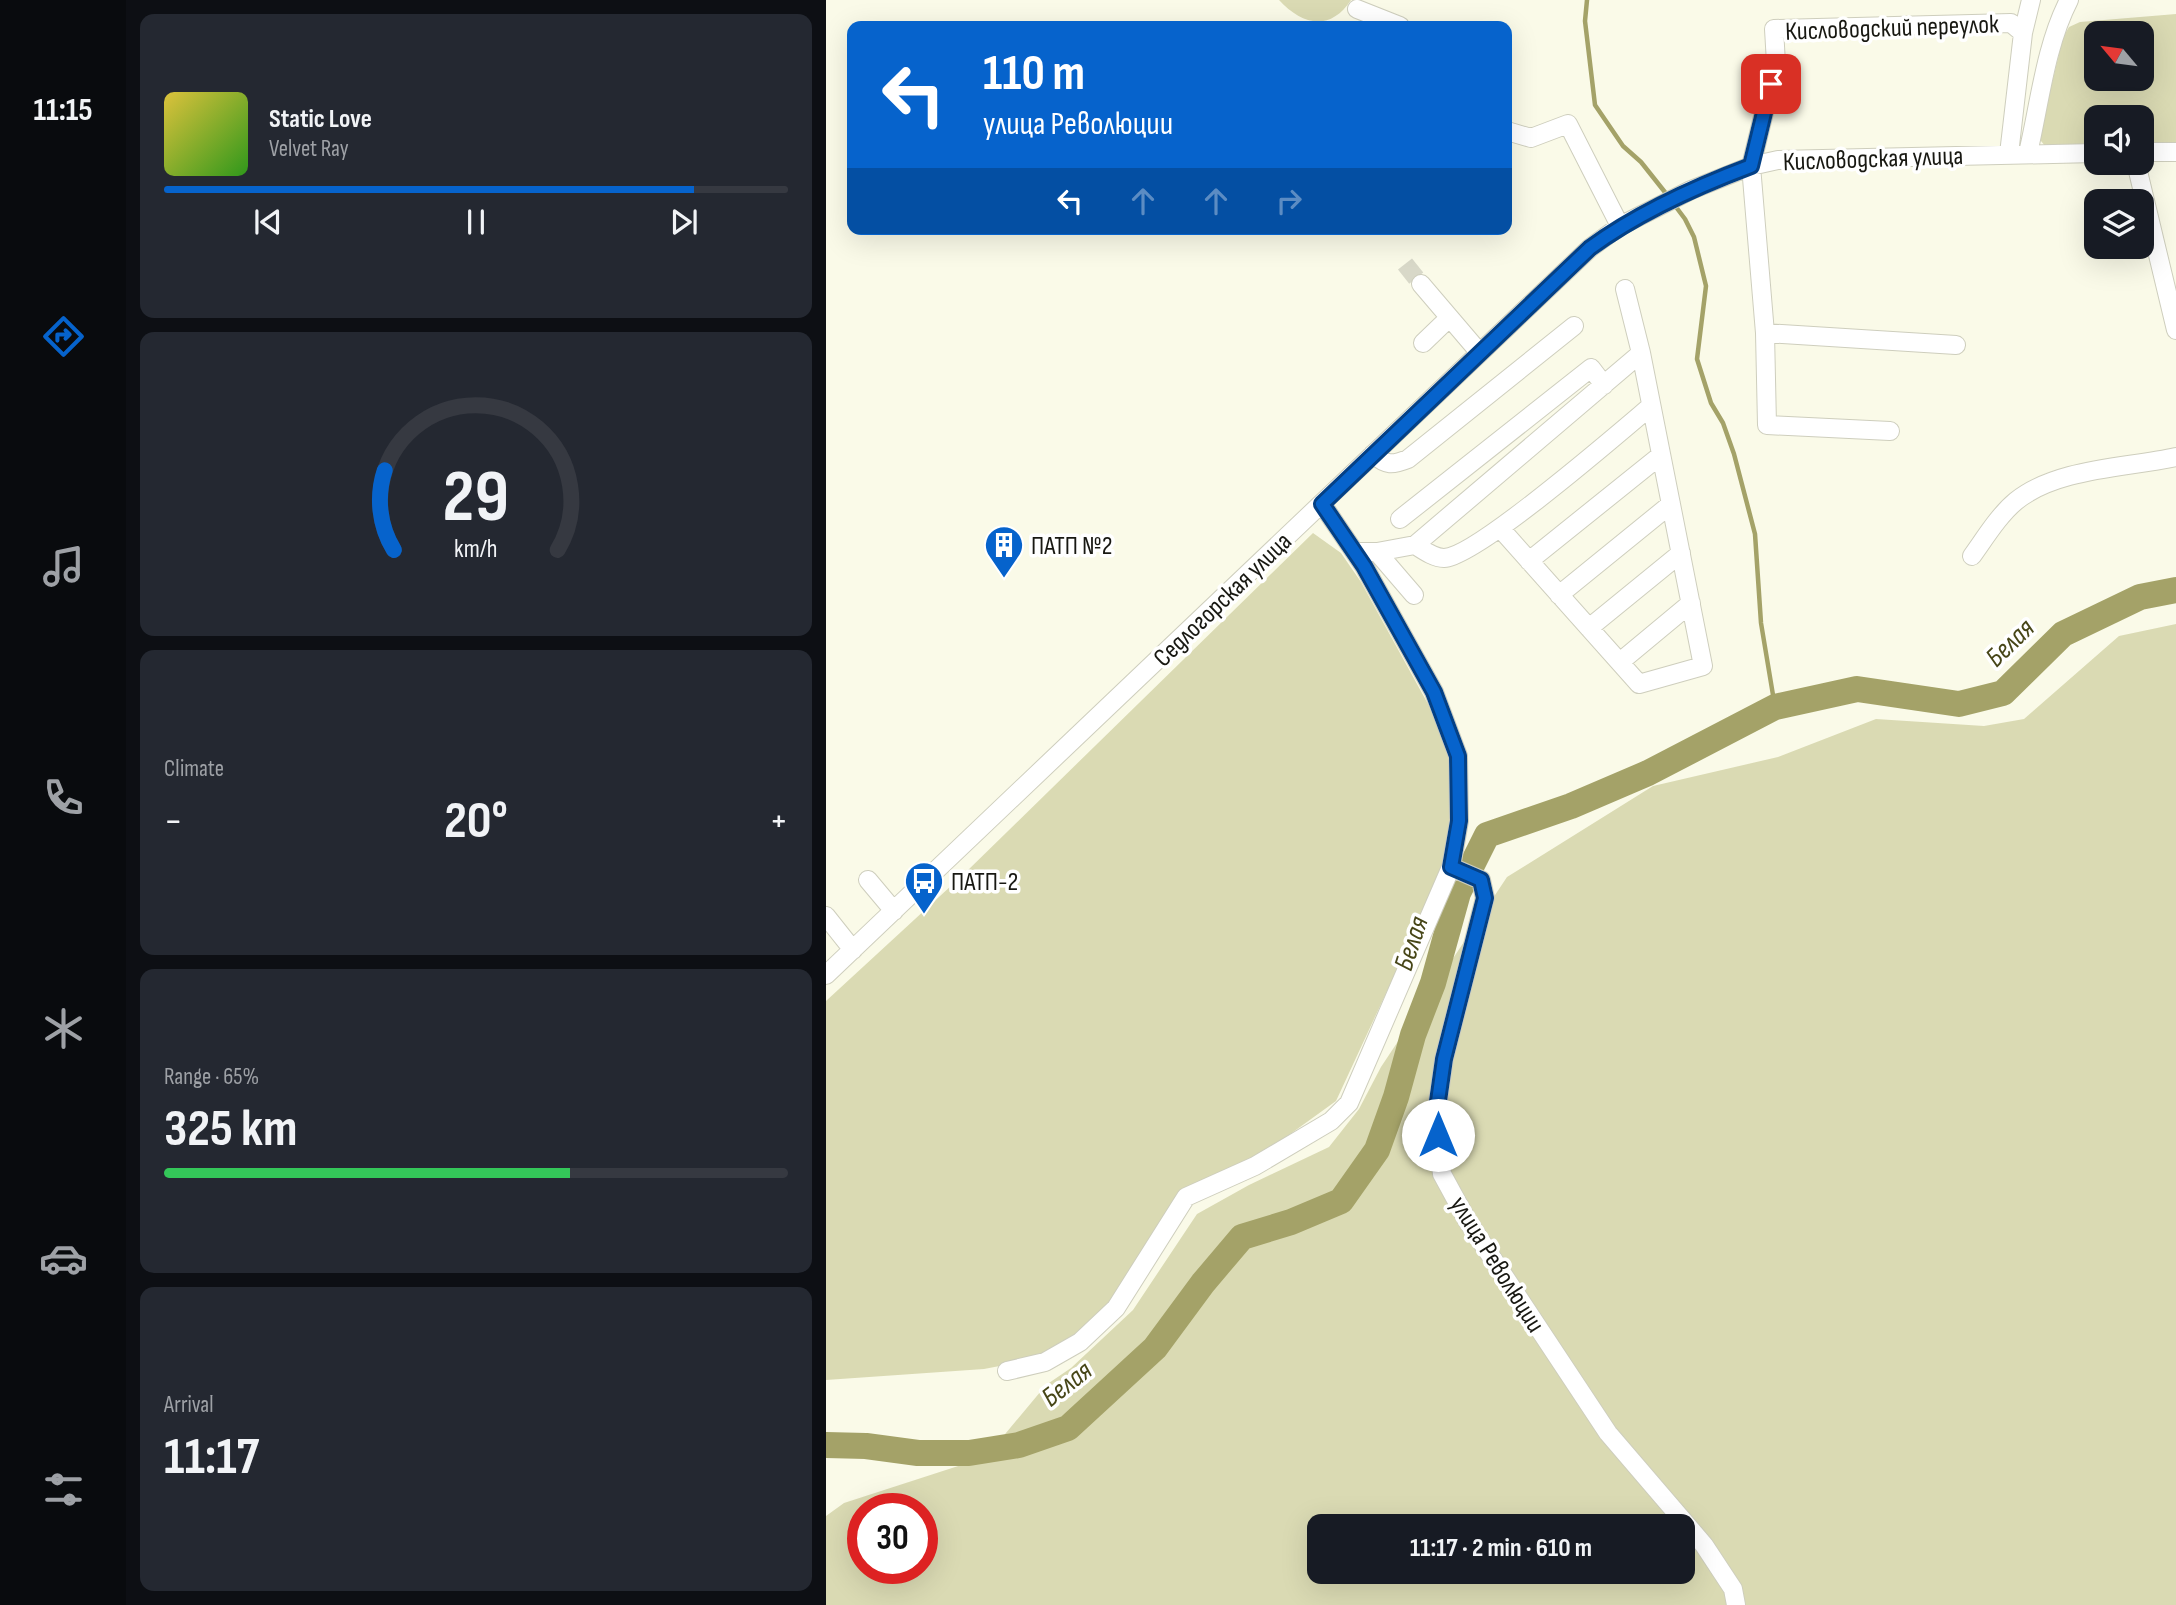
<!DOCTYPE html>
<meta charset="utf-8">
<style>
:root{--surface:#171b24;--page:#242831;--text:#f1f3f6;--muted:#9ea1a6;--line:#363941;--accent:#0663cc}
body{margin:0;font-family:"Sofia Sans Condensed",sans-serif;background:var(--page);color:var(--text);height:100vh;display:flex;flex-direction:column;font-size:26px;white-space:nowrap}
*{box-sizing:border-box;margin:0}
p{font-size:23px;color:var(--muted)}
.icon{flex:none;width:38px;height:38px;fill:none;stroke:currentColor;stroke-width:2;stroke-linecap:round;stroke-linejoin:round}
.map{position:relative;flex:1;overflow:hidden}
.side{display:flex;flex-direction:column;gap:14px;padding:14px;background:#0d0f14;width:700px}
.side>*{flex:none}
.banner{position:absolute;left:21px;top:21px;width:665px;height:214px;border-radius:14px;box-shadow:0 7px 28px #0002;background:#0663cc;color:#fff;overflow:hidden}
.needle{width:46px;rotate:299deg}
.fabs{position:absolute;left:1258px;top:21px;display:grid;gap:14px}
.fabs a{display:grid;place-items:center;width:70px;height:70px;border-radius:14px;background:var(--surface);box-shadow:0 7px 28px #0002;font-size:35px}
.speed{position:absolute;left:21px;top:1493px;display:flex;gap:14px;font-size:35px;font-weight:700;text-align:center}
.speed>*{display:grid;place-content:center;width:91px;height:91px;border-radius:50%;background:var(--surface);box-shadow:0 7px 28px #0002;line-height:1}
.speed .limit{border:10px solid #d22;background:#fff;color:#111}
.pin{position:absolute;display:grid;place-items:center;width:60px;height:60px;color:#fff;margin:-30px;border-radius:14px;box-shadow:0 4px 10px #0006}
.me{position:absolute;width:77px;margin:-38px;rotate:0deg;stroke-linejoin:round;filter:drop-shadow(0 0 5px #0008)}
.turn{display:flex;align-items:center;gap:24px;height:147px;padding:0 21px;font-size:32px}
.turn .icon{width:91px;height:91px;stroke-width:2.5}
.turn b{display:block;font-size:49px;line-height:60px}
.lanes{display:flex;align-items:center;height:66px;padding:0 21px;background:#0003;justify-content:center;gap:35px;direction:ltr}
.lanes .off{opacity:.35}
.big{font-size:52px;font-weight:700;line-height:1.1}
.side .widget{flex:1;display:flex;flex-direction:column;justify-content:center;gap:10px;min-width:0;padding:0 24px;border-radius:14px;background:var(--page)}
.side .dial{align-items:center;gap:0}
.dial svg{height:182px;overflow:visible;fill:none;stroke:var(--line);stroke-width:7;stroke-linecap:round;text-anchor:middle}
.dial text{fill:var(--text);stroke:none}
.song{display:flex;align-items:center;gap:21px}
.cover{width:84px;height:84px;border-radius:10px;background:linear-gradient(135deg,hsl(50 70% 55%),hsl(110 70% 35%))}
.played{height:7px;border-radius:4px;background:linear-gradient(90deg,var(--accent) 85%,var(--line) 85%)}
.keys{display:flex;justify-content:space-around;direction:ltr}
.heat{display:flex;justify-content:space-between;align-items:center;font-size:38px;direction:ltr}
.charge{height:10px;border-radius:5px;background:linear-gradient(90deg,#34c759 65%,var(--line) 0)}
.trip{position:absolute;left:481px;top:1514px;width:388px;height:70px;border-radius:14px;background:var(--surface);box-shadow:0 7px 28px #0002;font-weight:700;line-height:70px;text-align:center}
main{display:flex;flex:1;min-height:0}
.menu{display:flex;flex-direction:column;width:126px;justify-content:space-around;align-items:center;background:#090b0e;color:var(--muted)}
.menu .icon{width:49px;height:49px}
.menu .selected{color:var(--accent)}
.menu b{font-size:32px;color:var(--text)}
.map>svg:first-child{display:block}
.green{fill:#dadab3;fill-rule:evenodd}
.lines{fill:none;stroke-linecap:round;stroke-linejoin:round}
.stream{stroke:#a4a268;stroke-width:4.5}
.river{stroke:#a4a268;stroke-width:26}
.minor-tunnel{stroke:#d8d8c8;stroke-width:18;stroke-dasharray:18 9;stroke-linecap:butt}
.minor-casing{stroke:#cecebd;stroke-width:20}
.minor{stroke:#fff;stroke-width:18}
.route-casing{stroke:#044085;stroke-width:18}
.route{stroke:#0663cc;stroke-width:12}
.labels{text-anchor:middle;stroke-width:7;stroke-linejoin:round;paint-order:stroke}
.street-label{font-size:26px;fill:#181812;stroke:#fff}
.poi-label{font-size:26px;fill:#181812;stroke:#fff;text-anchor:start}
.water-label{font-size:28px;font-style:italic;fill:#474618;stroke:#fff}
</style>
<main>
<nav class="menu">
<b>11:15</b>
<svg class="icon selected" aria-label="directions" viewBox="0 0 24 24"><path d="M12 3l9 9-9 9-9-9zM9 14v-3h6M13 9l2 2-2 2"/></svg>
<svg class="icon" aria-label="music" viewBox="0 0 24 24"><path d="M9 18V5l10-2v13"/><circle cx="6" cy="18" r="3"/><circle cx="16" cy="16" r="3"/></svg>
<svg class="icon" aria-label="phone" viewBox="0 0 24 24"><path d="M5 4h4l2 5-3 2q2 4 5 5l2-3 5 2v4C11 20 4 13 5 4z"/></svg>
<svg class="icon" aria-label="climate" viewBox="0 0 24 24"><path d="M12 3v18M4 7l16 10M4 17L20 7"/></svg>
<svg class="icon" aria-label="car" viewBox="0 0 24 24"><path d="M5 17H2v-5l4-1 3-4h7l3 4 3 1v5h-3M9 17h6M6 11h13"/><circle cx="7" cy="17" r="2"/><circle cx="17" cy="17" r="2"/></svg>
<svg class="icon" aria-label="filters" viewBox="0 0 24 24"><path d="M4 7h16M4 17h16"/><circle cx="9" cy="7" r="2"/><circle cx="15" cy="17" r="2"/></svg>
</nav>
<section class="side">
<div class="widget">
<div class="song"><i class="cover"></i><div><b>Static Love</b><p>Velvet Ray</p></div></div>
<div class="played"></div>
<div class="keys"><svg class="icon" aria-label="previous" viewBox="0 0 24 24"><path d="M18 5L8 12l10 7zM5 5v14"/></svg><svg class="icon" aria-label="pause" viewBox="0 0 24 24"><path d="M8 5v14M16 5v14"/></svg><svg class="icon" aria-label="next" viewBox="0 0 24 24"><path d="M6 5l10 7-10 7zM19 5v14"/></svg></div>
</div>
<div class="widget dial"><svg viewBox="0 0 100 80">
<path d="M14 69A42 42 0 1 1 86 69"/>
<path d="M14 69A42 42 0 0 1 10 34" stroke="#0663cc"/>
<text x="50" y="56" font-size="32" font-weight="700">29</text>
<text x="50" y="72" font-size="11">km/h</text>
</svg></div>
<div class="widget"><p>Climate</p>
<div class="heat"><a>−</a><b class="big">20°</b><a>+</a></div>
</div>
<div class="widget"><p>Range · 65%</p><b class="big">325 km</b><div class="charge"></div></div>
<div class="widget"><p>Arrival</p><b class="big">11:17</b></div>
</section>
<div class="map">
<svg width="1350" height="1605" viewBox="0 0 1350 1605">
<rect width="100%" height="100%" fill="#fafae8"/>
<path class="green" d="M 453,0 L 525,0 C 504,32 476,25 453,0 Z
M 1350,14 L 1350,146 L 1316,146 L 1316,117 L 1270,117 L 1270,147 L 1220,147 L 1215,141 L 1214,133 L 1237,37 L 1243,27 L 1254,22 ZM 1270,33 L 1316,33 L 1316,79 L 1270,79 Z
M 487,533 L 515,553 L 535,582 L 602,704 L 623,755 L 625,800 L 622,847 L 606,894 L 510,1101 L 456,1140 L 398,1174 L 353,1194 L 295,1290 L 256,1335 L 210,1359 L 158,1369 L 0,1380 L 0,1001 L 139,873 Z
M 1350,624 L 1350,1605 L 0,1605 L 0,1516 L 18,1503 L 160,1457 L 220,1385 L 245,1368 L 307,1310 L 371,1214 L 423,1185 L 503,1147 L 533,1109 L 555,1067 L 681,877 L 827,786 L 952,757 L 1050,719 L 1158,726 L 1198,719 L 1293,636 ZM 37,1508 L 96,1508 L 96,1568 L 37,1568 ZM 494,1526 L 858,1526 L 858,1572 L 494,1572 Z"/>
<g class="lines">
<path class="stream" d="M 761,0 L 759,21 L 769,105 L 797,146 L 815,162 L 842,196
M 847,203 L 859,219 L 868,237 L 880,286 L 871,359 L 885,403 L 897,423 L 908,454 L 929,534 L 935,623 L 949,707"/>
<path class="river" d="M 0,1445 L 40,1446 L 92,1453 L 143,1453 L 193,1445 L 242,1428 L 329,1348 L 377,1283 L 416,1237 L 465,1222 L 515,1201 L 551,1150 L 570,1097 L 587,1035 L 607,983 L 632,893 L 661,835 L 745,806 L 822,773 L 949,707 L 1031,689 L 1133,704 L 1177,693 L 1237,634 L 1314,597 L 1350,590"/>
<path class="minor-tunnel" d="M 579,264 L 595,284"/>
<g class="minor-casing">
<path id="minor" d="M 531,9 L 574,26
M 1197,33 L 1205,0
M 681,131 L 705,138 L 742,124 L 794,226
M 1316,152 L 1350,152
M 1202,153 C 1214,102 1219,47 1243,0
M 1310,163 L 1350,330
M 595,284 L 653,352
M 939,333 L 1130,345
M 597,343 L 623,318
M 1064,431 L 941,425 L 939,333 L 925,166 L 950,63 L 948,29 L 1185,23 L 1197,33 L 1183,154
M 547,454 C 560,466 567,465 582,459 L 748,326
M 574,519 L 765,368 L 778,385
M 674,528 L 813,684 L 877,666 L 815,353 L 799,289
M 589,545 C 597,550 608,558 618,558 C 650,557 793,433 825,406
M 529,552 L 551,552 L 589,545 L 815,353
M 551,552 L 588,595
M 1146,556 C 1159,538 1173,515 1190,501 C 1231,468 1300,468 1350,457
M 703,561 L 835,455
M 733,595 L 845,504
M 763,628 L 855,553
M 794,662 L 865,603
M 625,867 L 655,880 L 659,898 L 618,1059 L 610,1115 L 616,1174 L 641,1220 L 782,1433 L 878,1545 L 907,1589 L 910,1605
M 42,880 L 68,911
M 0,916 L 27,950
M 0,975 L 764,248 L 794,226 L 865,190 L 925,166 L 952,160 L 1270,153
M 181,1371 L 219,1362 L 254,1342 L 290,1308 L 360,1197 L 429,1166 L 505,1121 L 523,1103 L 625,867 L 633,821 L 632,756 L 608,692 L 538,566 L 496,504"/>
</g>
<use href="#minor" class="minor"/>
</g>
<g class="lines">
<g class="route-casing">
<path id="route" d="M 612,1135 L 610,1115 L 618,1059 L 659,898 L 655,880 L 625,867 L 633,821 L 632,756 L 608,692 L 538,566 L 496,504 L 764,248 C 813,212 869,187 925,166 L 945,84"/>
</g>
<use href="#route" class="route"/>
</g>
<defs>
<g id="building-pin" transform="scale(2.0125)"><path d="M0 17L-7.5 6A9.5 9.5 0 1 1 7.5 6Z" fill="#0663cc" stroke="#fff"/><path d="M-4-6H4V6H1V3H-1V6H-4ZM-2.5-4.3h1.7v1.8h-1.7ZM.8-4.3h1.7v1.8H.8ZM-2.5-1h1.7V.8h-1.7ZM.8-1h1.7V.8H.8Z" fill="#fff"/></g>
<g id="bus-pin" transform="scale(2.0125)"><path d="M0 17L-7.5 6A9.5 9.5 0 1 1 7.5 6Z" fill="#0663cc" stroke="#fff"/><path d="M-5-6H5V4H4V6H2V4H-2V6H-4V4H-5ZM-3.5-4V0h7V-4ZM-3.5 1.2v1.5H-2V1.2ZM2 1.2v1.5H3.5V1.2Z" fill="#fff"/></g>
</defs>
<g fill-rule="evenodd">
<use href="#building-pin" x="178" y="545"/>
<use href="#bus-pin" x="98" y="881"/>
</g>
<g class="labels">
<g class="street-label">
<text transform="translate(1066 27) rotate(-2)" y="9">Кисловодский переулок</text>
<text transform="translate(1047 158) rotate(-2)" y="9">Кисловодская улица</text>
<text transform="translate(396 599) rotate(-44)" y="9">Седлогорская улица</text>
<text transform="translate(672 1264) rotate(58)" y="9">улица Революции</text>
</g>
<g class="poi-label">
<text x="205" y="554">ПАТП №2</text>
<text x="125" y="890">ПАТП-2</text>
</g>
<g class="water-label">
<text transform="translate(1183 642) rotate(-44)" y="10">Белая</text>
<text transform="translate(584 943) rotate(-72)" y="10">Белая</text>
<text transform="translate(240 1383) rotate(-38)" y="10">Белая</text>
</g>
</g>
</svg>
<div class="fabs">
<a><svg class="needle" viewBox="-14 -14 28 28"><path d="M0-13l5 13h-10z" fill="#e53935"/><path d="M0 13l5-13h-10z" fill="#9ea1a6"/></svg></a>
<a><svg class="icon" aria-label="sound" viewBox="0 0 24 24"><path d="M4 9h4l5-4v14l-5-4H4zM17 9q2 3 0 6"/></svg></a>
<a><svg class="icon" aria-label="layers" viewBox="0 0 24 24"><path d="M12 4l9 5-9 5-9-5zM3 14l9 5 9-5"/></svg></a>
</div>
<div class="speed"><div class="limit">30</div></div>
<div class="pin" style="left:945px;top:84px;background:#d93025"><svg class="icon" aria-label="arrive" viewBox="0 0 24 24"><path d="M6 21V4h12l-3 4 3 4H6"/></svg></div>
<svg class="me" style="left:612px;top:1135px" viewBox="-20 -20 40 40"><circle r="19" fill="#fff"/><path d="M0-13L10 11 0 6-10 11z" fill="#0663cc"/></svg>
<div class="trip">11:17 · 2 min · 610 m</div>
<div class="banner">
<div class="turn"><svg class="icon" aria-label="left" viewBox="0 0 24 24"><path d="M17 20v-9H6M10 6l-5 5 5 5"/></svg><div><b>110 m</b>улица Революции</div></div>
<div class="lanes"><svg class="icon" aria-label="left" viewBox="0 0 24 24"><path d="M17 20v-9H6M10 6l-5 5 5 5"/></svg><svg class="icon off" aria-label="ahead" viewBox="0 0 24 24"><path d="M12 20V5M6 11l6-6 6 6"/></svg><svg class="icon off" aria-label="ahead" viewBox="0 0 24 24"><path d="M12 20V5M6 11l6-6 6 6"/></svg><svg class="icon off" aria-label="right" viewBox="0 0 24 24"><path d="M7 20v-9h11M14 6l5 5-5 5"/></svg></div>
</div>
</div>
</main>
